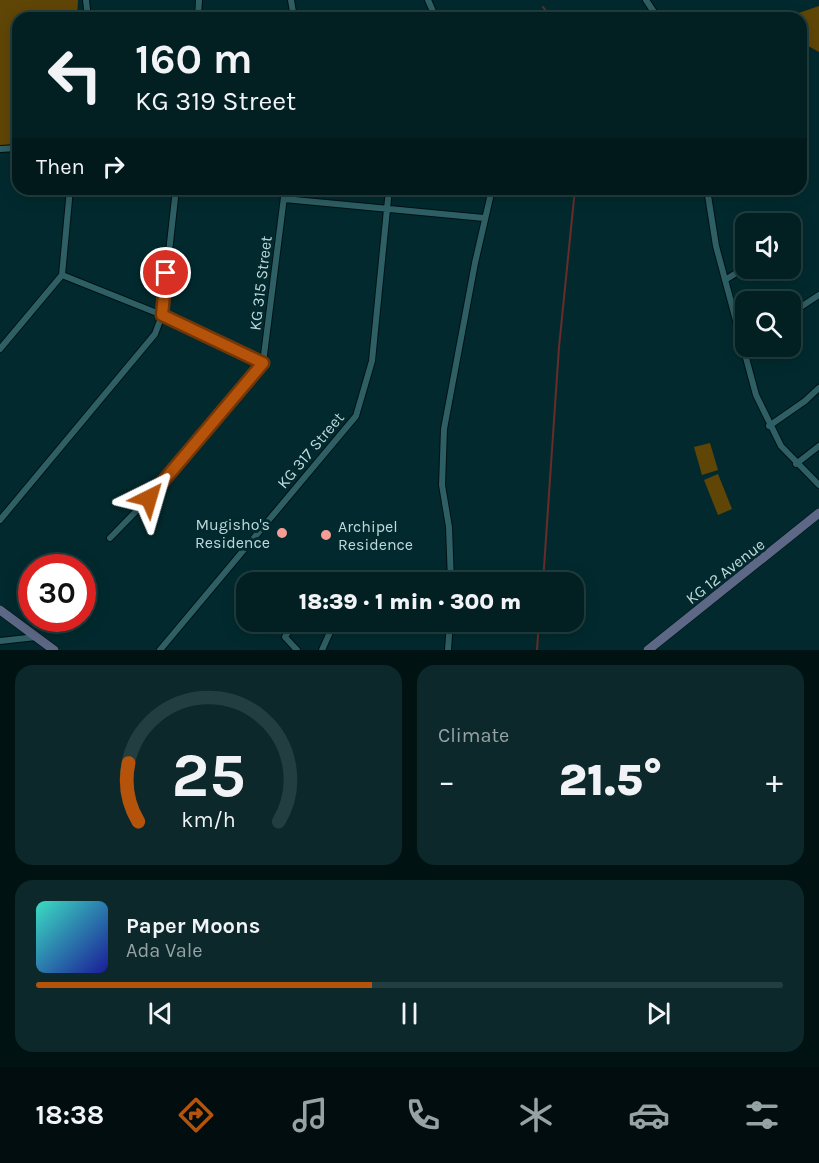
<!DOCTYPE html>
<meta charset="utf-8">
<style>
:root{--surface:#022022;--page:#0c282a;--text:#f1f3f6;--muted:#96a3a5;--line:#233e40;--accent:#b45309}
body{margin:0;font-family:Karla,sans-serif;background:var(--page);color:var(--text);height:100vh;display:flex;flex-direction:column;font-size:22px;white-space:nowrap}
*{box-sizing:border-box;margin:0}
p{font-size:20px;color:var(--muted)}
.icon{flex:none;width:33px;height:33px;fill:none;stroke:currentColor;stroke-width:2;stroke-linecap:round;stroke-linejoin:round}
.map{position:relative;height:650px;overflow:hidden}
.drawer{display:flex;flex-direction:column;gap:15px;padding:15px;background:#011213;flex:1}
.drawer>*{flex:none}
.hud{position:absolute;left:12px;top:12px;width:795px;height:183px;border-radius:18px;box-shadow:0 3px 15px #0003,0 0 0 2px var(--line);background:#022022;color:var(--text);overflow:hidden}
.fabs{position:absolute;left:735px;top:213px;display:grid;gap:12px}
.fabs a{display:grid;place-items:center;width:66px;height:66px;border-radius:12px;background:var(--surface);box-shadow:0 3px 15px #0003,0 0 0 2px var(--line);font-size:30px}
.speed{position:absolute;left:18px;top:554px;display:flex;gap:12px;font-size:30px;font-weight:700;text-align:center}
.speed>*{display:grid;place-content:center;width:78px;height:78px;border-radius:50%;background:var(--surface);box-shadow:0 3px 15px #0003,0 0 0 2px var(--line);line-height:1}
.speed .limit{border:9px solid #d22;background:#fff;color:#111}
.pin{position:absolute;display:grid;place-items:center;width:51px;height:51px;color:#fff;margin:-26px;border:3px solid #fff;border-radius:50%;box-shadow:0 2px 6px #0007}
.me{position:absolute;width:66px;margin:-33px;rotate:40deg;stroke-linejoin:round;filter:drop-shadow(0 0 4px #0008)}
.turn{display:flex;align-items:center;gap:21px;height:126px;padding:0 24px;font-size:27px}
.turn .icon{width:78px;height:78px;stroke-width:2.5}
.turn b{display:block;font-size:42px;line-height:51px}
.then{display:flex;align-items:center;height:57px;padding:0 24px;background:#0003;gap:12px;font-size:22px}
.big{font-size:45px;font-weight:800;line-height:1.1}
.drawer .tile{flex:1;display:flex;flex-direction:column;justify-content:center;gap:9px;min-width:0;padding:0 21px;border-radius:18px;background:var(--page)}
.drawer .dial{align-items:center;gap:0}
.dial svg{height:156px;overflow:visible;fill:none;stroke:var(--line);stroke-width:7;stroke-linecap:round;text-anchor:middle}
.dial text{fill:var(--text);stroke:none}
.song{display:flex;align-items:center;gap:18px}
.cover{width:72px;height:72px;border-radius:9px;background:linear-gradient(135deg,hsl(170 70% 55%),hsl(240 70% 35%))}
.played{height:6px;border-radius:3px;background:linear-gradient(90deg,var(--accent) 45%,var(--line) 45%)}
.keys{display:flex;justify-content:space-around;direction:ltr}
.heat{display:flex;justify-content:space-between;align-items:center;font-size:33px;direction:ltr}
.drawer .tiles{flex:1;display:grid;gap:15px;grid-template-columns:1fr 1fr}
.tile:last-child{grid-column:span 2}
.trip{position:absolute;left:236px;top:572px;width:348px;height:60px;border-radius:18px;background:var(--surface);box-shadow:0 3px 15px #0003,0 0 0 2px var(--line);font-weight:800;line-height:60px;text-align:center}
.menu{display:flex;height:96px;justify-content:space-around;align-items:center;background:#010d0e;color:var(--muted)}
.menu .icon{width:42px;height:42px}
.menu .current{color:var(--accent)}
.menu b{font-size:27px;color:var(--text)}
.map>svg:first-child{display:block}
.green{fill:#604606}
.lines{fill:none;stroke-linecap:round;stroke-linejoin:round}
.stream{stroke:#682c2b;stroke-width:2}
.minor-casing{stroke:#001114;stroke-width:8}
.secondary-casing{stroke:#001114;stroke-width:10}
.minor{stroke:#2d5f64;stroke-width:6}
.secondary{stroke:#5d6886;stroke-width:9}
.route-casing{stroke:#753606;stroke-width:15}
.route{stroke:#b45309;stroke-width:10}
.poi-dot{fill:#f59c96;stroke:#022a2e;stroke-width:2}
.labels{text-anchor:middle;stroke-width:6;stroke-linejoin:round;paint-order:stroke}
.street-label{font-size:16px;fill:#bfd9db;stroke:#022a2e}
.poi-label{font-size:16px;fill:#bfd9db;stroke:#022a2e;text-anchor:end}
</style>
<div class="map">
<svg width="819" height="650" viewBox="0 0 819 650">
<rect width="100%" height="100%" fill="#022a2e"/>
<path class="green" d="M 0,0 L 78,0 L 77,18 L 18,18 L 18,146 L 0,149 Z
M 819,6 L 819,52 L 801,42 L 801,18 L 790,16 Z
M 710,443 L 718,470 L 702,475 L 694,447 Z
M 718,474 L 732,509 L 718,515 L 704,480 Z"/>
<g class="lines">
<path class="stream" d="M 543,7 L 551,18
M 543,582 L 559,347 L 575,189
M 537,650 L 539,621"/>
<g class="minor-casing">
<path id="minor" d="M 86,0 L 88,18
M 291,0 L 294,18
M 428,0 L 436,18
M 646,0 L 658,18
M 198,18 L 199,0
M 0,149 L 18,148
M 707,189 L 716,246 L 756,395 L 781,446 L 819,485
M 284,199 L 484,218
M 62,275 L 162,315 L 263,363
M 725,280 L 746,267
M 790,314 L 819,295
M 0,349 L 62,275 L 70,189
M 769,426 L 805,401 L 819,388
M 796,464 L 819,446
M 0,520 L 155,334 L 162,315 L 176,189
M 110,538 L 149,498 L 263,363 L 285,189
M 314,582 L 315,574
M 451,582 L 449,527 L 442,485 L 444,429 L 475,263 L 492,189
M 295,621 L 285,637 L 297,650
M 0,641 L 36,637
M 160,650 L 356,416 L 372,361 L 389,189
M 322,650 L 335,621
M 448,650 L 450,621"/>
</g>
<g class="secondary-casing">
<path id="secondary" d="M 0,610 L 54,650
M 648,650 L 819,513"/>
</g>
<use href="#minor" class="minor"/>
<use href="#secondary" class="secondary"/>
</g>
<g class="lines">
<g class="route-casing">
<path id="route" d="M 149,498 L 263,363 L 162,315 L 166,273"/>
</g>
<use href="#route" class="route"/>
</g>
<g class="poi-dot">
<circle cx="282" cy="533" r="6"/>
<circle cx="326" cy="535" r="6"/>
</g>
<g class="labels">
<g class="street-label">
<text transform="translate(260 283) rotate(-83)" y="6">KG 315 Street</text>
<text transform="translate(310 450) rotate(-50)" y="6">KG 317 Street</text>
<text transform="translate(725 571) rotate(-38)" y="6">KG 12 Avenue</text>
</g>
<g class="poi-label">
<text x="270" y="530">Mugisho's<tspan x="270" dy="18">Residence</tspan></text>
<text x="338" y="532" text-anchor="start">Archipel<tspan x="338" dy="18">Residence</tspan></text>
</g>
</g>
</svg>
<div class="fabs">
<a><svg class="icon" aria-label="sound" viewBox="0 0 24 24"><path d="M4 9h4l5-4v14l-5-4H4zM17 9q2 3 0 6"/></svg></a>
<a><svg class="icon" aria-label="search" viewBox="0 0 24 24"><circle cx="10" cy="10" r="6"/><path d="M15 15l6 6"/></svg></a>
</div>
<div class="speed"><div class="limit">30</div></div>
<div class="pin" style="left:166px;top:273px;background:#d93025"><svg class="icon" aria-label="arrive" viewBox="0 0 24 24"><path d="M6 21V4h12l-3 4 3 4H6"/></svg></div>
<svg class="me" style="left:149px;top:498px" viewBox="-20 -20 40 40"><path d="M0-17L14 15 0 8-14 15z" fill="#b45309" stroke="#fff" stroke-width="4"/></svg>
<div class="trip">18:39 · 1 min · 300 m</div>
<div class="hud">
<div class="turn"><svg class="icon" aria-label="left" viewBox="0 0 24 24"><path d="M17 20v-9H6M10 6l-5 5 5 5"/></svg><div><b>160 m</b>KG 319 Street</div></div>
<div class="then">Then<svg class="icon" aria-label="right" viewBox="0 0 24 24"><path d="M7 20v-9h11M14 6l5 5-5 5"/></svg></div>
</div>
</div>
<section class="drawer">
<div class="tiles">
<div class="tile dial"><svg viewBox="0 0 100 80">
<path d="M14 69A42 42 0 1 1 86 69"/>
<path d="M14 69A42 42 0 0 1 9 39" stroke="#b45309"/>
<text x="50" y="56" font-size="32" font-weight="700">25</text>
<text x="50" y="72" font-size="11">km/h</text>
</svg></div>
<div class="tile"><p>Climate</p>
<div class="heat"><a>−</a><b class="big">21.5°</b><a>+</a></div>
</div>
<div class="tile">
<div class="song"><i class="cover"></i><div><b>Paper Moons</b><p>Ada Vale</p></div></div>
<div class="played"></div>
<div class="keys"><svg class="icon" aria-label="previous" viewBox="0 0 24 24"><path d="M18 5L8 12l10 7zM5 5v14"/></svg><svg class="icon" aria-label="pause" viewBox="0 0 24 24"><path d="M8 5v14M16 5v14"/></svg><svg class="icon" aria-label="next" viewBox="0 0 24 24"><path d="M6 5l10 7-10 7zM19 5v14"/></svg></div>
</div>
</div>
</section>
<nav class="menu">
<b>18:38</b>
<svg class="icon current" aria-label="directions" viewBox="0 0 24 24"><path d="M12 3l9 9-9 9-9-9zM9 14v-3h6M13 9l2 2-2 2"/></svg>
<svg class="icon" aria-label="music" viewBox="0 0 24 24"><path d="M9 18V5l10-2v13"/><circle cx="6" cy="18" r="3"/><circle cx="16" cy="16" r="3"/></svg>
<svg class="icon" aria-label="phone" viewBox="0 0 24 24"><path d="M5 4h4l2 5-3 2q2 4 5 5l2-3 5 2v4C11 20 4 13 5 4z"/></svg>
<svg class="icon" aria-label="climate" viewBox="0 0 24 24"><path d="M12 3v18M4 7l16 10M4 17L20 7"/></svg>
<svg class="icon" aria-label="car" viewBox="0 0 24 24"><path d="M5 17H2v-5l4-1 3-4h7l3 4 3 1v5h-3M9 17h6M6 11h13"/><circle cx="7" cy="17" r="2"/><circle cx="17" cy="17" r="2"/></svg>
<svg class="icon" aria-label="filters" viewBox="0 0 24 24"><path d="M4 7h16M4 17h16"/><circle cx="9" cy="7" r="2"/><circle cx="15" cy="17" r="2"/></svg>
</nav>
